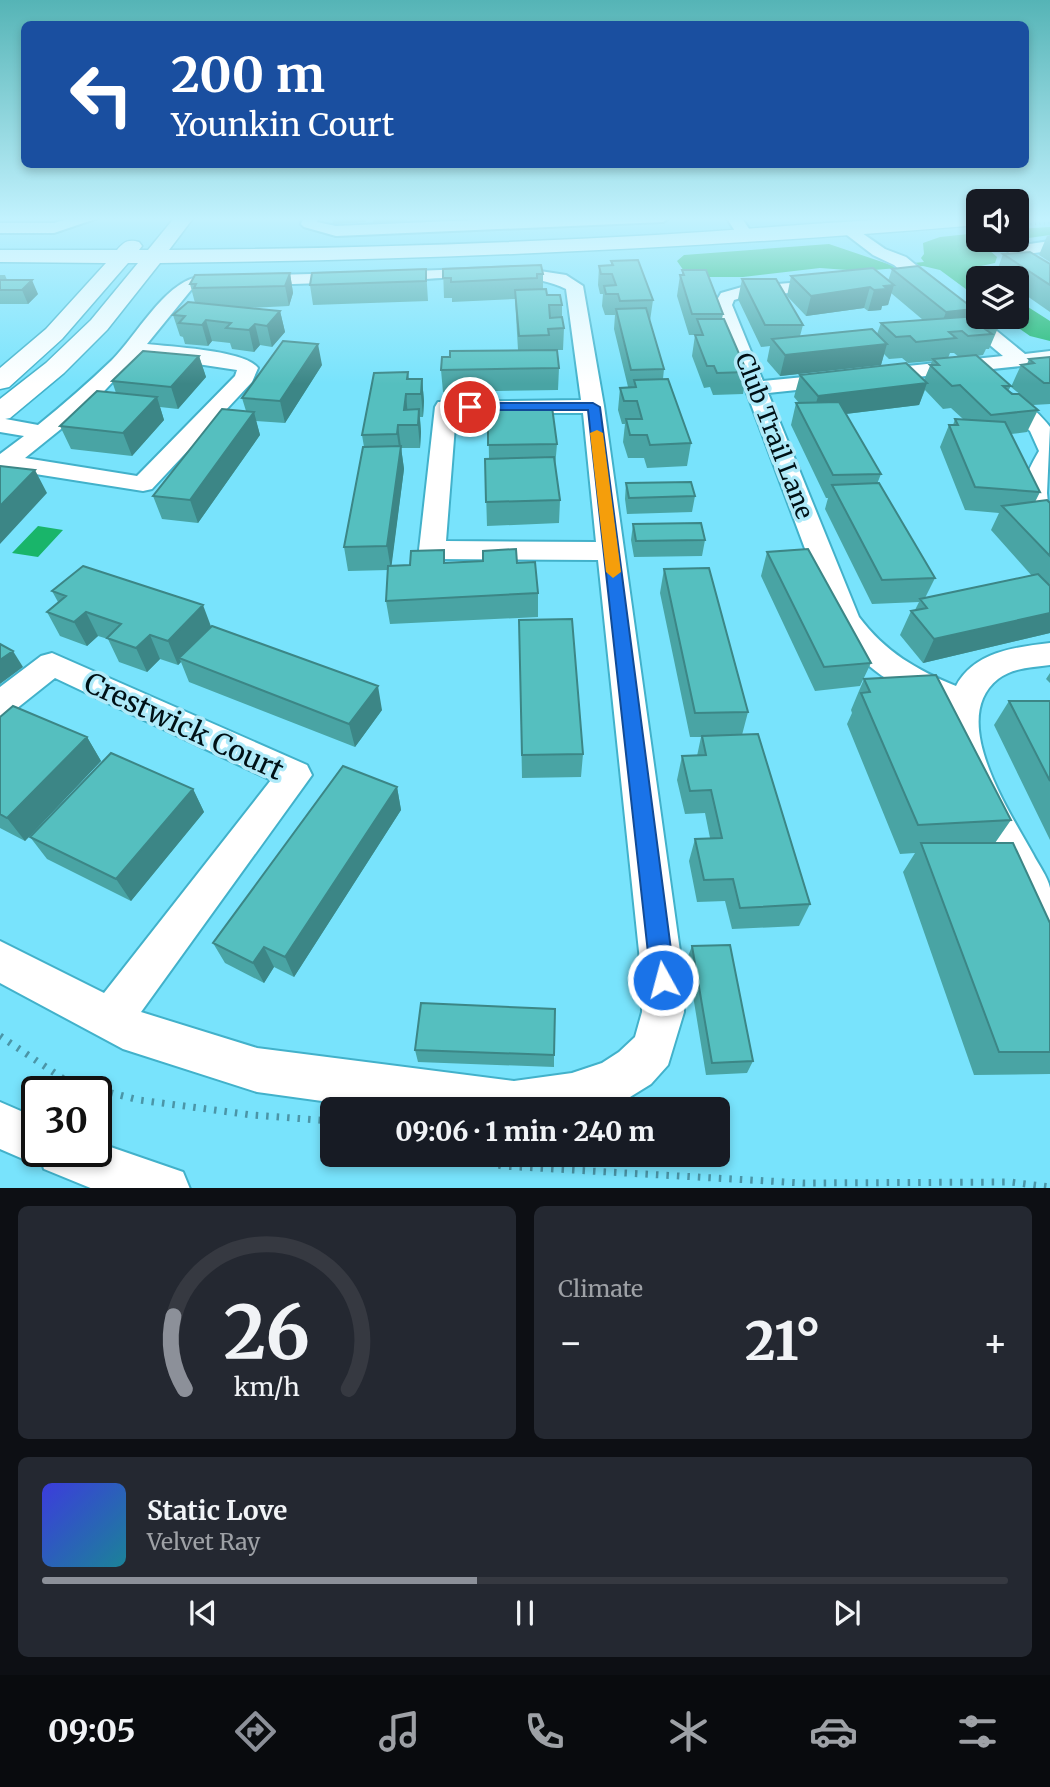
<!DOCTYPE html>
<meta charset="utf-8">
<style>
:root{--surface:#171b24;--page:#242831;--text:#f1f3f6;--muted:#9ea1a6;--line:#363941;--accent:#8c9099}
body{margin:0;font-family:Merriweather,serif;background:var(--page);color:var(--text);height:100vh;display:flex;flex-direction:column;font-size:26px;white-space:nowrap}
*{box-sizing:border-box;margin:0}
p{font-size:23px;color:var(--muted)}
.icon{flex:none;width:38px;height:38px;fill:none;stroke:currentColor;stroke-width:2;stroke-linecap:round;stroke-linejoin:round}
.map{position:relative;height:1188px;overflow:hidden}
.drawer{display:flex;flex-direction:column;gap:18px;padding:18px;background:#0d0f14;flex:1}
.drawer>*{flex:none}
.hud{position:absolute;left:21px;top:21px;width:1008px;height:147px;border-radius:10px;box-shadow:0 4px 10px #0003;background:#1a4fa0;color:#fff;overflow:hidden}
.buttons{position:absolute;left:966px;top:189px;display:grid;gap:14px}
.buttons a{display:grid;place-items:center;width:63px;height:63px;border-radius:10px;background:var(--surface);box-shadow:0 4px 10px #0003;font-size:35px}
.speed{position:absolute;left:21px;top:1076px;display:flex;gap:14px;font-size:35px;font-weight:700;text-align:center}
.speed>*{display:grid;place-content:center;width:91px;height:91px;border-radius:50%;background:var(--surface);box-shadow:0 4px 10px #0003;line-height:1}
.speed .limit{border:4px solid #111;border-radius:10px;background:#fff;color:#111}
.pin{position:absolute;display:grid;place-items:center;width:60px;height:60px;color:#fff;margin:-30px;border:4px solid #fff;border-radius:50%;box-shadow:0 2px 7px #0007}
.me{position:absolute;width:77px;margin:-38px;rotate:353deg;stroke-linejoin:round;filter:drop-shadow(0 0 5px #0008)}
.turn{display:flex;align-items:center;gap:24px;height:147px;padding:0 35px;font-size:32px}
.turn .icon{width:91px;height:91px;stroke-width:2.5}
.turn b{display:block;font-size:49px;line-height:60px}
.big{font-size:52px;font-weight:800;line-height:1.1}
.drawer .card{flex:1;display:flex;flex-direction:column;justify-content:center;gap:10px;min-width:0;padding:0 24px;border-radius:10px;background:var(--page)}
.drawer .dial{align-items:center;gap:0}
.dial svg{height:182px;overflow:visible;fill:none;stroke:var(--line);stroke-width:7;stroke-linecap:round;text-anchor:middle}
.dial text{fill:var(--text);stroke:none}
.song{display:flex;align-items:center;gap:21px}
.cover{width:84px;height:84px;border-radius:10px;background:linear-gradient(135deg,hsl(240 70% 55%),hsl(190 70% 35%))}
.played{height:7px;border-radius:4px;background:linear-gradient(90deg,var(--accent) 45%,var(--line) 45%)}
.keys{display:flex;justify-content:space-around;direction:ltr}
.heat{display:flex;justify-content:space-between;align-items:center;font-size:38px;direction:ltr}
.drawer .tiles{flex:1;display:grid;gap:18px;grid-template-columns:1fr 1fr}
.card:last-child{grid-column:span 2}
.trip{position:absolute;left:320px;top:1097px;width:410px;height:70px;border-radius:10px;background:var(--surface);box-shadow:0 4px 10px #0003;font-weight:800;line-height:70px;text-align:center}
.menu{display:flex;height:112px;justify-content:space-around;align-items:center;background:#090b0e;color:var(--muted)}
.menu .icon{width:49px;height:49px}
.menu .active{color:var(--accent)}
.menu b{font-size:32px;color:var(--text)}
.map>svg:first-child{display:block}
.water{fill:#19b56a}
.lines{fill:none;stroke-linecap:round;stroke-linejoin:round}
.minor-casing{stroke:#42b1ca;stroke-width:4}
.tertiary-casing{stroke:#42b1ca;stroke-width:3}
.path-far1{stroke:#4b95a7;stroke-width:2.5;stroke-dasharray:1 3.5;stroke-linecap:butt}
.path{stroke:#4b95a7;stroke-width:7;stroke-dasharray:2.5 8;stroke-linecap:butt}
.minor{fill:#fff;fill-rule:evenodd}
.tertiary{fill:#fff;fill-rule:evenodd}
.wall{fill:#49a4a4;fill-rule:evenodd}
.shaded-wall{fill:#3c8686}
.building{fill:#55bfbf;stroke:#3c8686;stroke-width:2}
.route{fill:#1a73e8;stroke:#114b97;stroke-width:2}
.slow{fill:#f59e0b}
.labels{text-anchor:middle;stroke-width:7;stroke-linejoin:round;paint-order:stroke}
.street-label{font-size:24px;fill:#001116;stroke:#afeaf9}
.near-street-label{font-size:28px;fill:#001116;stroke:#afeaf9}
</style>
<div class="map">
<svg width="1050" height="1189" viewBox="0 0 1050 1189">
<rect width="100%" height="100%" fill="#78e3fc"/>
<path class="water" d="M 1050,227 L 1050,235 L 1008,241 L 989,250 L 997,257 L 995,263 L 981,266 L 982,273 L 989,278 L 978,278 L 978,298 L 940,270 L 923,266 L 861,271 L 820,268 L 743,277 L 698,277 L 686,274 L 677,261 L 684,255 L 829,244 L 891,265 L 924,262 L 921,258 L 924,254 L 923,243 L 940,237 L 978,233 L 978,240 L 1017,240 L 1017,229 Z
M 1017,300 L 1050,321 L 1050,341 L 1030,336 L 1003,317 L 1017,317 Z
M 38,526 L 63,530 L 38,557 L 12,553 Z"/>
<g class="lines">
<g class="minor-casing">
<path id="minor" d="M 75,217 L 101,217 L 54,233 L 0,233 L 0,223 L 54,223 Z
M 304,217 L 319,217 L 317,222 L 336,226 L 544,217 L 670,217 L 663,222 L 336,236 L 304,227 L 301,224 Z
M 726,217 L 741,217 L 754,236 L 752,239 L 740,239 Z
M 849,224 L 885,249 L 906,257 L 1025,354 L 1050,351 L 1050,363 L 879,381 L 872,379 L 869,375 L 872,371 L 879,369 L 1003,356 L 894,265 L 873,255 L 843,232 L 841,229 L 843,226 Z
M 1050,241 L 1050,251 L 1026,254 L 1050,272 L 1050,285 L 1013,262 L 1008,251 L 1016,246 Z
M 514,267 L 566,275 L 583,286 L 604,406 L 684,980 L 684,1012 L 668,1065 L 651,1084 L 630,1097 L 597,1110 L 387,1110 L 257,1092 L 123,1049 L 0,983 L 0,941 L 104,993 L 271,780 L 55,678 L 11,713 L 0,716 L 0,687 L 41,656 L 52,653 L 307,765 L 312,775 L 141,1012 L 257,1048 L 514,1081 L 572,1073 L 602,1063 L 619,1052 L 635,1037 L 642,1012 L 642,980 L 598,560 L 432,559 L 423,556 L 419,550 L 435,407 L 438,402 L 581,400 L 566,289 C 524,267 437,279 389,282 L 380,277 L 389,272 ZM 456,413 L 583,413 L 596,542 L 446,541 Z
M 349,273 L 355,274 L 358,278 L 355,282 L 199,287 L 191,290 L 147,344 C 171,347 245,350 258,368 L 252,382 L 152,489 L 143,491 L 10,470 L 0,473 L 0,454 L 24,436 L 0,432 L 0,418 L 38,425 C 64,404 88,383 112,360 C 137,335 163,285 197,277 ZM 138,355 L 237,370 L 235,376 L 137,476 L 25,458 L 92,404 Z
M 827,280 L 836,285 L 833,289 L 744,297 L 734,300 L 732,305 L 763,381 L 835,374 L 842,376 L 845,380 L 842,384 L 835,386 L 768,393 L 859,617 C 885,652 917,670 956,686 C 974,652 1015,647 1050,643 L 1050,665 C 1033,667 1012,668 998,679 C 947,719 1010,812 1033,854 C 1038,864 1048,877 1050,888 C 1050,906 1050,929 1050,947 L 1036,942 L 959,778 L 946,729 L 947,709 C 899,689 858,668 832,621 L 714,305 L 721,293 L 742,287 Z
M 1003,391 C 1020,395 1039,413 1050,427 L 1047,493 L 1050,525 C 1042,523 1038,520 1032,513 C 1016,491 1027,472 1039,451 L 1030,431 L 992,397 L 995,392 Z
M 0,1102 L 37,1118 L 37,1152 L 96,1152 L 96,1142 L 183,1172 L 190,1189 L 93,1189 L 44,1169 L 42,1163 L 37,1165 L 0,1149 Z"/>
</g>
<g class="tertiary-casing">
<path id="tertiary" d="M 175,217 L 194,217 L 169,250 C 332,249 494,244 656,235 C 763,229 871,217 978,217 L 978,225 C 706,248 433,260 160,263 L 107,330 L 64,373 L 10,418 L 0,420 L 0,399 L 46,363 L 91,320 L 138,263 L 128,263 L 62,339 L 9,387 L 0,389 L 0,368 L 46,329 L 106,263 L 0,262 L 0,250 L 117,250 C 124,242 128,239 139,242 L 142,246 L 139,250 L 148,250 Z"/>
</g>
<path class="path-far1" d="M 1017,225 L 1050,223"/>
<path class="path" d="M 0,1036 L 68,1082 L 139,1100 L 252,1115 L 332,1121
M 458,1155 L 502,1166 L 803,1183 L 1010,1182 L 1050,1187"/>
<use href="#minor" class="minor"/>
<use href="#tertiary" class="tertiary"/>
</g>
<path class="wall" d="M 332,217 L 407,217 L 407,221 L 373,223 L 373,219 L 366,219 L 366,222 L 333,224 Z
M 438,217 L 510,217 L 510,218 L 439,221 Z
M 1050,235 L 1050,262 L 1039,255 L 1047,236 Z
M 1003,254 L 1050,264 L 1050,312 L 1017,289 L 1017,278 L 1002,278 L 996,274 Z
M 611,261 L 653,300 L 650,321 L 664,369 L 663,379 L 691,443 L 687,466 L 647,468 L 644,458 L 628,458 L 623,442 L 625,424 L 622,424 L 618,410 L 620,388 L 628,387 L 614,329 L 615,315 L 605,315 L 602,306 L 603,294 L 600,294 L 598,285 L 599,266 L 611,265 Z
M 426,269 L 428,301 L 313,305 L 310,285 Z
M 443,269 L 543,274 L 543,289 L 547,295 L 562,305 L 562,318 L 564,328 L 563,350 L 548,350 L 559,368 L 558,390 L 443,392 L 441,370 L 518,350 L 515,299 L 452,302 L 452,298 L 444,298 Z
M 892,269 L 974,309 L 971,317 L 998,328 L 989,349 L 986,349 L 983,355 L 977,356 L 1011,386 L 1008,391 L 1038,410 L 1027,432 L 1011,434 L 1040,492 L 1035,502 L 1050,503 L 1050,633 L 923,663 L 900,635 L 911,611 L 915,610 L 919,602 L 872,604 L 825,509 L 828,498 L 826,498 L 791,425 L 796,403 L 799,403 L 794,397 L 800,375 L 924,380 L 932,361 L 908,363 L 902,358 L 889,359 L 884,354 L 881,365 L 780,376 L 767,361 L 770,346 L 761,347 L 738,299 L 742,279 L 803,325 L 800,336 L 877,334 L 881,323 L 923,320 L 891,293 L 888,305 L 882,306 L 881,310 L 868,311 L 864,308 L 806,316 L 787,296 L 791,276 L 888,281 ZM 950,353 L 954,353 L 959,357 L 948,358 ZM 925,390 L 943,409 L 951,408 L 963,419 L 955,419 L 953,425 L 949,425 L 940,447 L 965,510 L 999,513 L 991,530 L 1032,576 L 925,598 L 935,578 L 877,484 L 881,474 L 846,414 L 919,405 Z
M 682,270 L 723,314 L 722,319 L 747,372 L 743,394 L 713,395 L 710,387 L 704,388 L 692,356 L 695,335 L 689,335 L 677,296 L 680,275 L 682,275 Z
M 290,273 L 293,293 L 289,306 L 246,308 L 280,311 L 285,332 L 272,347 L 260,345 L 254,352 L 232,349 L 230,343 L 212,341 L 208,346 L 185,344 L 183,337 L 180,336 L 173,315 L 195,303 L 190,284 Z
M 0,275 L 5,275 L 7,280 L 38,294 L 28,304 L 0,304 Z
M 199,356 L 206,377 L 178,409 L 160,407 L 164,420 L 132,456 L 71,449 L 60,426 L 116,393 L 112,381 Z
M 1050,357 L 1050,404 L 1033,405 L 1011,387 L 1021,365 L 1027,364 L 1029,359 Z
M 322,365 L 285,423 L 256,421 L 260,435 L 198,523 L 162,519 L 153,496 L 246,411 L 242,398 Z
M 408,372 L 409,379 L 422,379 L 424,401 L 423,417 L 420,417 L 421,432 L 420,448 L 401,448 L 404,469 L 391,566 L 410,565 L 444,550 L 445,562 L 517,563 L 538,593 L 538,617 L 390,624 L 386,601 L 388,570 L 348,571 L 344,547 L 364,447 L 362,435 Z
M 488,408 L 557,444 L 555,467 L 560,500 L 559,523 L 487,526 L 485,459 L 489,458 Z
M 626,483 L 695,496 L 692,512 L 627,514 L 625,499 Z
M 633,524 L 705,540 L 702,556 L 634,557 L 631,540 Z
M 767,552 L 871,663 L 860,686 L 815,691 L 761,576 Z
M 664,569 L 748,712 L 742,735 L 810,904 L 799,926 L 732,929 L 725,901 L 697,902 L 689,861 L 695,839 L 710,838 L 705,813 L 685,814 L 677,780 L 682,756 L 697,756 L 701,737 L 690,737 L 660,593 Z
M 52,591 L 211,627 L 382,710 L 355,747 L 189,682 L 181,662 L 178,665 L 160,659 L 147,672 L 119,662 L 108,639 L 98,636 L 87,646 L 60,636 L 47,612 L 58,602 Z
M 519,620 L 583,754 L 581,777 L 522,778 Z
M 1050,673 L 1050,683 L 1046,679 Z
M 864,679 L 1011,820 L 995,843 L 1050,923 L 1050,1074 L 974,1075 L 903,872 L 915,853 L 900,854 L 847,724 L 852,713 L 851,710 Z
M 1009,701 L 1050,701 L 1050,840 L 994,725 Z
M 0,717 L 87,737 L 101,761 L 25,841 L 0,828 Z
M 397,787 L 401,810 L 294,977 L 274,967 L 264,983 L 225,963 L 213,943 Z
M 193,789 L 204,812 L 131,901 L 47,859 L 30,837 Z
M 692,946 L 753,1061 L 747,1073 L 706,1075 L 687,959 Z
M 415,1050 L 554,1055 L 554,1067 L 418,1062 Z"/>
<path class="shaded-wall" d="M 290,273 L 293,293 L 289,306 L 285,286 Z
M 32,280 L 38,294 L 28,304 L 22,290 Z
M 894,285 L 888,305 L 882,306 L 881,310 L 868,311 L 874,290 L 884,286 Z
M 870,287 L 864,308 L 806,316 L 811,296 Z
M 974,309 L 966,330 L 938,333 L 946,312 Z
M 280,311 L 285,332 L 272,347 L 267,326 Z
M 206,320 L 212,341 L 208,346 L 202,325 Z
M 255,324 L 260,345 L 254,352 L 249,330 Z
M 318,344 L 322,365 L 285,423 L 280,401 Z
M 887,344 L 881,365 L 780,376 L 785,355 Z
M 199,356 L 206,377 L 178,409 L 171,387 Z
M 422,379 L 424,401 L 423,417 L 421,394 Z
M 927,383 L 919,405 L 812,418 L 818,396 Z
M 406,394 L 408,417 L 404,410 Z
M 157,397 L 164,420 L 132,456 L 123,433 Z
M 419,409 L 421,432 L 420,448 L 418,425 Z
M 254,412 L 260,435 L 198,523 L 190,500 Z
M 398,425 L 404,469 L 391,570 L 387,546 L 400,454 L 397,434 Z
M 35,470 L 47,493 L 0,544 L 0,506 Z
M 203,605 L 212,629 L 179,658 L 181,662 L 178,665 L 168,641 Z
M 86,612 L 98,636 L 87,646 L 74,622 Z
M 1050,613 L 1050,633 L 923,663 L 934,639 Z
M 150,635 L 160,659 L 147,672 L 136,648 Z
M 13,651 L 23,667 L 0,684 L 0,660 Z
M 378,686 L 382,710 L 355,747 L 349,724 Z
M 87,737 L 101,761 L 25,841 L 7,818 Z
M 397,787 L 401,810 L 294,977 L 285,957 Z
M 193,789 L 204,812 L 131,901 L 116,879 Z
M 264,947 L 274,967 L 264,983 L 253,963 Z"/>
<path class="building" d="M 1030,252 L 1050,264 L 1050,285 L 1003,254 Z
M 638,260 L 653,300 L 620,301 L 618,294 L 606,294 L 604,286 L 616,285 L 612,274 L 601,274 L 599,266 L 613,265 L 611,261 Z
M 541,265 L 543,274 L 537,274 L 537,278 L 451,282 L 451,278 L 443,278 L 443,269 Z
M 918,266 L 974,309 L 946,312 L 892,269 Z
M 873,268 L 894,285 L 884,286 L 887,289 L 874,290 L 870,287 L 811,296 L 791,276 Z
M 426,269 L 426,281 L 310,285 L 312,273 Z
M 682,270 L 706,270 L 723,314 L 692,314 L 680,275 L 684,275 Z
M 290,273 L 285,286 L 194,288 L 196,284 L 190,284 L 195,275 Z
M 742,279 L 776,279 L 803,325 L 765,325 Z
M 0,280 L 32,280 L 22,290 L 0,290 Z
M 546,289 L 547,295 L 560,295 L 562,305 L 549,305 L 550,318 L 562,317 L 564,328 L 548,329 L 549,335 L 519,336 L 515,290 Z
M 188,302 L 280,311 L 267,326 L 255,324 L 249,330 L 226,328 L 231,323 L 206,320 L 202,325 L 179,323 L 185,316 L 173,315 Z
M 646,308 L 664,369 L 631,370 L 616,309 Z
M 978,316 L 984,317 L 998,328 L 985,329 L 992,334 L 968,336 L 962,331 L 949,332 L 956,338 L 916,342 L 910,336 L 896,337 L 881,323 Z
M 697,319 L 724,319 L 747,372 L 717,373 L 714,366 L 707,366 L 695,335 L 703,335 Z
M 872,329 L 887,344 L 785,355 L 772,339 Z
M 283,341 L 318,344 L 280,401 L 242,398 Z
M 557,350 L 559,368 L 441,370 L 442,357 L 450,357 L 450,351 Z
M 143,351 L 199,356 L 171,387 L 112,381 Z
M 976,355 L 1011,386 L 1003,386 L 1012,394 L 1019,394 L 1038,410 L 991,415 L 960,385 L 952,386 L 930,365 L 939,365 L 933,359 Z
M 1050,357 L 1050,383 L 1044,383 L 1021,365 L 1034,363 L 1029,359 Z
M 906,363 L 927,383 L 818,396 L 800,375 Z
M 408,372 L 407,379 L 422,379 L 421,394 L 406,394 L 404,410 L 419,409 L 418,425 L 398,425 L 397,434 L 362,435 L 374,373 Z
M 668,379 L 691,443 L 650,445 L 647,435 L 630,435 L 626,419 L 642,419 L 637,401 L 624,401 L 620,388 L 636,387 L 634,380 Z
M 97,391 L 157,397 L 123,433 L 60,426 Z
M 839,402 L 881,474 L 833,475 L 796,403 Z
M 552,407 L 557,444 L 488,445 L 488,408 Z
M 222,409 L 254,412 L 190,500 L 153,496 Z
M 955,419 L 1005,422 L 1040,492 L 975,487 L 949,425 L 958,425 Z
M 401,446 L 387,546 L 344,547 L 363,447 Z
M 554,457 L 560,500 L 486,502 L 485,459 Z
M 0,466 L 35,470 L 0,506 Z
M 691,482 L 695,496 L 629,498 L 626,483 Z
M 879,483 L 935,578 L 882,580 L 832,485 Z
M 1047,500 L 1050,503 L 1050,556 L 1002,506 Z
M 701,523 L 705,540 L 636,541 L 633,524 Z
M 516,549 L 517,563 L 535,562 L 538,593 L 386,601 L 388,566 L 410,565 L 411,551 L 444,550 L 444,563 L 483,561 L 483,551 Z
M 808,549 L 871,663 L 824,667 L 767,552 Z
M 83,566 L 203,605 L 168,641 L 150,635 L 136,648 L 107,638 L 121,624 L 86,612 L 74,622 L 47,612 L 66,596 L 52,591 Z
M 709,568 L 748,712 L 695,713 L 664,569 Z
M 1038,574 L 1050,586 L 1050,613 L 934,639 L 911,611 L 927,608 L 920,599 Z
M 572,619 L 583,754 L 522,755 L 519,620 Z
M 212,626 L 378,686 L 349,724 L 179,658 Z
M 0,644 L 13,651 L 0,660 Z
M 936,675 L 1011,820 L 918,825 L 861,693 L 870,692 L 864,679 Z
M 1009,701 L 1050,701 L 1050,781 Z
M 13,706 L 87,737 L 7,818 L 0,814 L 0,717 Z
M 758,734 L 810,904 L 740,908 L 733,879 L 704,880 L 695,839 L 722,838 L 711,790 L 690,791 L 682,756 L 706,755 L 702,736 Z
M 111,753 L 193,789 L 116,879 L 30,837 Z
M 343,766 L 397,787 L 285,957 L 264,947 L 253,963 L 213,943 Z
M 921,843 L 1013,843 L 1050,923 L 1050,1052 L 999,1052 Z
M 730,945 L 753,1061 L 712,1063 L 692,946 Z
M 421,1003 L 555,1009 L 554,1055 L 415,1050 Z"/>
<linearGradient id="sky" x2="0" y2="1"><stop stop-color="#55b4b6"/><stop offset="0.57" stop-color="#c2f2fe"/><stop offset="1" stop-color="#c2f2fe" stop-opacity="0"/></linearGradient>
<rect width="1050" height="384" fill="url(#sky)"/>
<path class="route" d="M 593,403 L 600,407 L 675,980 L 671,988 L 663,991 L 655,988 L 651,980 L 588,410 L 470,410 L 464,407 L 470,403 Z"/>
<path class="slow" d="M 597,430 L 603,433 L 621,572 L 613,578 L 606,572 L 590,433 Z"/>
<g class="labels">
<g class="street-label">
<text transform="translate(774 436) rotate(69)" y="8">Club Trail Lane</text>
</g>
<g class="near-street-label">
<text transform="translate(184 726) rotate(25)" y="10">Crestwick Court</text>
</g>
</g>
</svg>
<div class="buttons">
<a><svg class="icon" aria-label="sound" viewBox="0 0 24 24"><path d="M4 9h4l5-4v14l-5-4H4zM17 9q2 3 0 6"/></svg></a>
<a><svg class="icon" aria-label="layers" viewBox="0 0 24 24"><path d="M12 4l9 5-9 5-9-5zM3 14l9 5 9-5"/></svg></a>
</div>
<div class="speed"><div class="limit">30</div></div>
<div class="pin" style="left:470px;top:407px;background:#d93025"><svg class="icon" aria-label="arrive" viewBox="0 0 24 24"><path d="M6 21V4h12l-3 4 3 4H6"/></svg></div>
<svg class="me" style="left:663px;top:980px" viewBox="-20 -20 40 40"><circle r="17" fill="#1a73e8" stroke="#fff" stroke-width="3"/><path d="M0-11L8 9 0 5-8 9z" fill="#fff"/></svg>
<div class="trip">09:06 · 1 min · 240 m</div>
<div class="hud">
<div class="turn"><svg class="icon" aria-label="left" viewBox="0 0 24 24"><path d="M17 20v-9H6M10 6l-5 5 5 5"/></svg><div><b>200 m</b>Younkin Court</div></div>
</div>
</div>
<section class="drawer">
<div class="tiles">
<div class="card dial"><svg viewBox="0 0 100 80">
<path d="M14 69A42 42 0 1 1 86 69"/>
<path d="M14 69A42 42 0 0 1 9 37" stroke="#8c9099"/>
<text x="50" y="56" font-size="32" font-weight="700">26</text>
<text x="50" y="72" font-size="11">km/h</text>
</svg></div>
<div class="card"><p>Climate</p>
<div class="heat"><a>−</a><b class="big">21°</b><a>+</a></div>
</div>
<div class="card">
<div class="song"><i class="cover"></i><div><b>Static Love</b><p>Velvet Ray</p></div></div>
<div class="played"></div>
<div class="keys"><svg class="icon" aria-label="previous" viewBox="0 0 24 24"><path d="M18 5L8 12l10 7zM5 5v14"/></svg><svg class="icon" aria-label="pause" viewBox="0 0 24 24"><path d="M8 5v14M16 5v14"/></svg><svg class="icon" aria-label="next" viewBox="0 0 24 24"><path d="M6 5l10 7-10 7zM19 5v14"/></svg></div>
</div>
</div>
</section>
<nav class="menu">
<b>09:05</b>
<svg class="icon active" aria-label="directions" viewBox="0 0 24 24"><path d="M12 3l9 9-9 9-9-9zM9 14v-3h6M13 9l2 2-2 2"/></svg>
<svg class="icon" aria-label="music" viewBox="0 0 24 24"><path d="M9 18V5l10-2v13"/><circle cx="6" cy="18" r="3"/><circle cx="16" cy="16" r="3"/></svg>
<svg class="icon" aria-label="phone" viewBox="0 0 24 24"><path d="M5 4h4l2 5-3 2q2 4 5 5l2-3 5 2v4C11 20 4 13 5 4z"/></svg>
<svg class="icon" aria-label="climate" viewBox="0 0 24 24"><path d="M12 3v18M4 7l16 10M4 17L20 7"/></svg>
<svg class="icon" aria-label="car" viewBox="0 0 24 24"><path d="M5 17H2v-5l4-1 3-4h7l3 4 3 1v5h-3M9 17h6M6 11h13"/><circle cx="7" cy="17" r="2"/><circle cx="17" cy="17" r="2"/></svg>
<svg class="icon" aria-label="filters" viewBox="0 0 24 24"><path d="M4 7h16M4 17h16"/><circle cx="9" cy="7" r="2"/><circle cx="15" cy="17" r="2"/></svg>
</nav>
